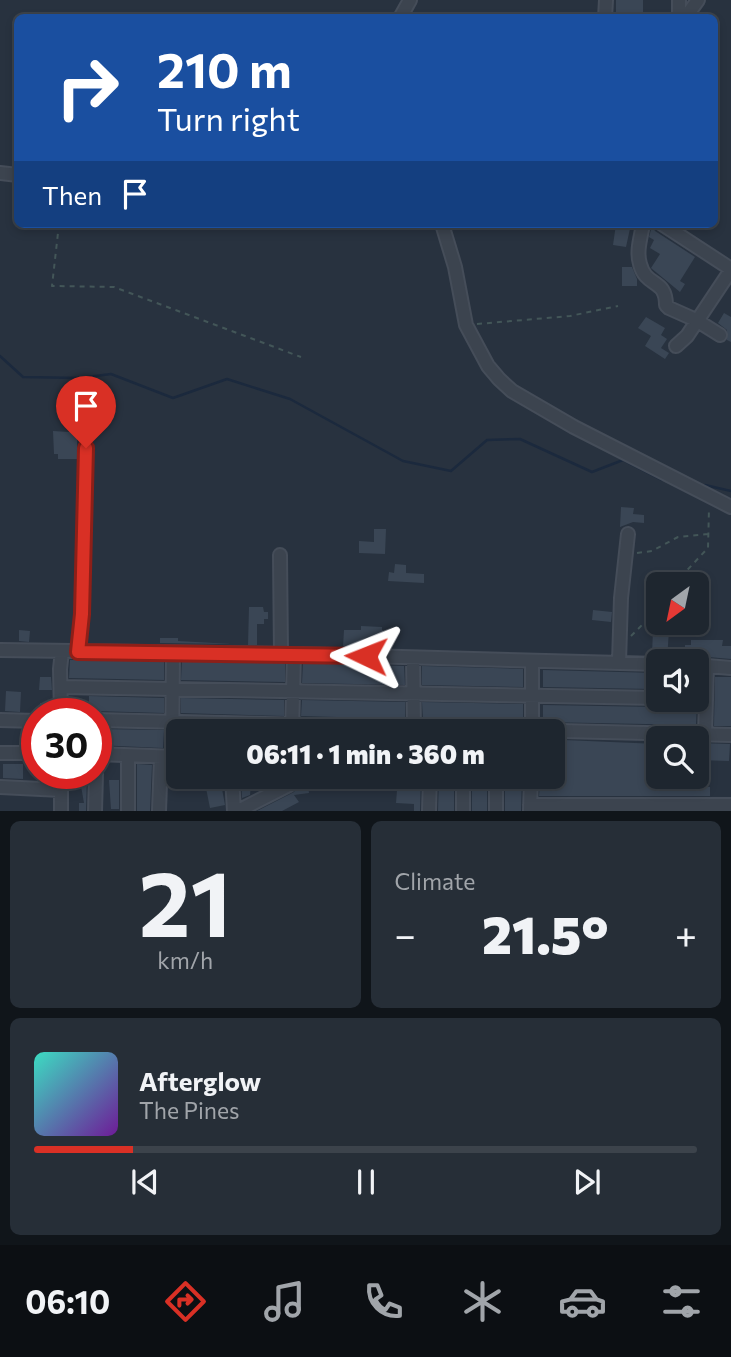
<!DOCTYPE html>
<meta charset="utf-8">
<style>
:root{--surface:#1e262f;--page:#262e37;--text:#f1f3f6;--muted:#a1a5aa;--line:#3c434b;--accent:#d93025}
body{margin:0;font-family:Commissioner,sans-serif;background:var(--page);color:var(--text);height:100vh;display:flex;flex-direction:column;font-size:26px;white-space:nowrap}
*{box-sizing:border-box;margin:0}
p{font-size:23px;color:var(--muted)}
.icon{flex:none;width:38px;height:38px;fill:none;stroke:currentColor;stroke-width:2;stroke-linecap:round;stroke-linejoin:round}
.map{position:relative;height:811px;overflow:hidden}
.details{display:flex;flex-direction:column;gap:10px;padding:10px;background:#10151a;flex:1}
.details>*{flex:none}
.banner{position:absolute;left:14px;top:14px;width:704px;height:214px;border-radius:10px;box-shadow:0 4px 10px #0003,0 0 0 2px var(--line);background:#1a4fa0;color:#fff;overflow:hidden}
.needle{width:46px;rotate:213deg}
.fabs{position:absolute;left:646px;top:572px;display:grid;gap:14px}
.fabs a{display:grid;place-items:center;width:63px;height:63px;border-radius:10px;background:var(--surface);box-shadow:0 4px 10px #0003,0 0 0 2px var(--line);font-size:35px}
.speed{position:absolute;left:21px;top:698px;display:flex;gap:14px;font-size:35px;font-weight:700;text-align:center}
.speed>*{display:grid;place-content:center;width:91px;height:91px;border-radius:50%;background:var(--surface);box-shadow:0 4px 10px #0003,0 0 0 2px var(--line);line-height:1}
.speed .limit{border:10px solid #d22;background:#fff;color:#111}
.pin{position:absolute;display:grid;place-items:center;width:60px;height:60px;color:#fff;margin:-72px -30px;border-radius:50% 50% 50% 0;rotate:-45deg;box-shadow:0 0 7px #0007}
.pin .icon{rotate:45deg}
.me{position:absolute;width:77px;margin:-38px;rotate:272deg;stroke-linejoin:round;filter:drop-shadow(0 0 5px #0008)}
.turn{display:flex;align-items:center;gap:24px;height:147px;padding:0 28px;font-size:32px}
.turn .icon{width:91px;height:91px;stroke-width:2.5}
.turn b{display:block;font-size:49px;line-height:60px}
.then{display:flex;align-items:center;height:66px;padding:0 28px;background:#0003;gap:14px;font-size:26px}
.big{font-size:52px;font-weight:800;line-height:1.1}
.details .widget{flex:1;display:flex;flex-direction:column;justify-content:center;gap:10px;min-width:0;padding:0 24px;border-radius:10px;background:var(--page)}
.details .dial{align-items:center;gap:0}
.dial b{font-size:91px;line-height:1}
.song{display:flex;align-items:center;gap:21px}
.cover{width:84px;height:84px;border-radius:10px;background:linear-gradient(135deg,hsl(170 70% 55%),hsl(280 70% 35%))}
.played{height:7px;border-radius:4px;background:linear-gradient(90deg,var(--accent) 15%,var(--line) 15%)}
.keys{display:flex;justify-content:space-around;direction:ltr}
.heat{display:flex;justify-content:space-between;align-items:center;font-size:38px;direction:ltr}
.details .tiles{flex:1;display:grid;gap:10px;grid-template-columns:1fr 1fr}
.widget:last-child{grid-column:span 2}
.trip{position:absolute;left:166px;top:719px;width:399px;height:70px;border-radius:10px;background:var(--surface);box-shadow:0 4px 10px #0003,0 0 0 2px var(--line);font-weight:800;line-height:70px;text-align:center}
.dock{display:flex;height:112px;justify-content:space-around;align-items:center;background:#0c0f13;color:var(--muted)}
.dock .icon{width:49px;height:49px}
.dock .selected{color:var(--accent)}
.dock b{font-size:32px;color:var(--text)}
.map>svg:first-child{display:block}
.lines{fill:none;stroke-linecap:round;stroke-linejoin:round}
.stream{stroke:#1b293d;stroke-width:2.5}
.building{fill:#3a4655}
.minor-casing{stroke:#454d59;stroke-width:16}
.path{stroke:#435658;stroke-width:2;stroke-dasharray:5 5;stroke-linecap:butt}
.minor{stroke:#3c444f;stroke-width:12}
.route-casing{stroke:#8d1f18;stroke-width:18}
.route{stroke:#d93025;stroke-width:12}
</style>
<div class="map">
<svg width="731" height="811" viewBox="0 0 731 811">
<rect width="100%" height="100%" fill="#28323f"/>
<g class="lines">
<path class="stream" d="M 0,356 L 23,377 L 80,378 L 111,374 L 173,398 L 227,379 L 290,399 L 403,461 L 451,471 L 487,440 L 520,439 L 592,472 L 623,460 L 662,480
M 705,485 L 731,491"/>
</g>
<path class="building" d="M 616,0 L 643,0 L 643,18 L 616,18 Z
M 616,224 L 631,224 L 626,247 L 613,245 Z
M 652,226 L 655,231 L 695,257 L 680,281 L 685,284 L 680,292 L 651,268 L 660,254 L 650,248 L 654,240 L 649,237 Z
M 622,267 L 632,267 L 637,279 L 637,286 L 622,286 Z
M 724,313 L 731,317 L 731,342 L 727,340 L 727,330 L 718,323 Z
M 646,317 L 665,328 L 661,335 L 667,339 L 661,348 L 669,353 L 665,359 L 645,346 L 651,336 L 638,328 Z
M 69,429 L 77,429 L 77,459 L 58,459 L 58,454 L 54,454 L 53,431 L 69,432 Z
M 621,507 L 634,508 L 633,514 L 644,515 L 644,523 L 633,522 L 620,527 Z
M 374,529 L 386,529 L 385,554 L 359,553 L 359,541 L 374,542 Z
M 395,564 L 406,565 L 406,573 L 424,574 L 424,583 L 388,581 L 389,572 L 394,573 Z
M 249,607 L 263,607 L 264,612 L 268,612 L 268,619 L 264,619 L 264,624 L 257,624 L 257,645 L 248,645 Z
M 593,610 L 612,612 L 611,622 L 592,620 Z
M 361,626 L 382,627 L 382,630 L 394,637 L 389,645 L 381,640 L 381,648 L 343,647 L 344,630 L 361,630 Z
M 653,629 L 669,630 L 667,660 L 662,656 L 652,655 Z
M 19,630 L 30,631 L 29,642 L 19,641 Z
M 160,638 L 178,638 L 178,641 L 232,644 L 160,643 Z
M 691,640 L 723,640 L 722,646 L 731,646 L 731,659 L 697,656 L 685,659 L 685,645 L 691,645 Z
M 70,660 L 164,661 L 164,680 L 69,678 Z
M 182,661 L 285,663 L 285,682 L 181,680 Z
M 303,663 L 404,666 L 405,685 L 302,683 Z
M 422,666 L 523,669 L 523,687 L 422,685 Z
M 543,670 L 658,673 L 658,681 L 653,681 L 652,689 L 543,687 Z
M 696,676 L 698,676 L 696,725 L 543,722 L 543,705 L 658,707 L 696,701 Z
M 40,677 L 51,677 L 52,690 L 39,690 Z
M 715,677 L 731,677 L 731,726 L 714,726 Z
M 6,691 L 21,692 L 20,712 L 5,711 Z
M 89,696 L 164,698 L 164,713 L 96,711 L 90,714 L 70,714 L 70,703 L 89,702 Z
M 181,698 L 284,700 L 284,716 L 181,713 Z
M 302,700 L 405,702 L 405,719 L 301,716 Z
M 422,702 L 523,704 L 523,721 L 423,719 Z
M 40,703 L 51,703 L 52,713 L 40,713 Z
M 96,729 L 164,730 L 163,748 L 96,745 Z
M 564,740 L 658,744 L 660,787 L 710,787 L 710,796 L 539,796 L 540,780 L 545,781 L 545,777 L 553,777 L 553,741 Z
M 698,743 L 730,744 L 729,761 L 697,760 Z
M 3,764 L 23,764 L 23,779 L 3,778 Z
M 137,764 L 152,765 L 150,811 L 137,811 Z
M 70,774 L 87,774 L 86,811 L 79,811 L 79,803 L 84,803 L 81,786 L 70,787 Z
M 241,777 L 265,777 L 266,782 L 264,787 L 251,785 L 250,795 L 242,798 Z
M 302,777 L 311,777 L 311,786 L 308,786 L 309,793 L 294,795 L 299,802 L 282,811 L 257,811 L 294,792 Z
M 398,777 L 421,777 L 420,811 L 414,811 L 414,804 L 396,803 Z
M 439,777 L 454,777 L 454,811 L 438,811 Z
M 472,777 L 487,777 L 487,811 L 472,811 Z
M 505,777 L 522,777 L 521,811 L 505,811 Z
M 220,778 L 225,805 L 210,808 L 206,788 L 213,787 L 211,779 Z
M 109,780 L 119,780 L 119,809 L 111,809 Z"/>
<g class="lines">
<g class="minor-casing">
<path id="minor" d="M 679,0 L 679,18
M 400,18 L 410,0
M 605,18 L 606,0
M 685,18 L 698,0
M 0,173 L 18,175
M 442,224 L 455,267 L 466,325 L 488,366 L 499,379 L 512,391 L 574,427 L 731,507
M 643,224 C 641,237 636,251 640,264 C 646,288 666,278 666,305 L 669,308 L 696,320 L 720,335
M 662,224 L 731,269
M 676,346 L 687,336 L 731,270
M 280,555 L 281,654
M 0,650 L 294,654 L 658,664
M 78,652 L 82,614 L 86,448
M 413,658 L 414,731
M 619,662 L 621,598 L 628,534
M 696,665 L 731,668
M 61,687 L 658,698
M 61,714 L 60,669 L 62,651
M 0,720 L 37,721
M 96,720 L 731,735
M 292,731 L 294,654
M 532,732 L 532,661
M 705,734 L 707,666
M 0,753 L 37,753
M 96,754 L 178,757
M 172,757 L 173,653
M 232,777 L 234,811
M 496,777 L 496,811
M 0,787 L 61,790
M 530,805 L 731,805
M 61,811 L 61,774
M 95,811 L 96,774
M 128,811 L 128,756
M 159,811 L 161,757
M 238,811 L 289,785 L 293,777
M 429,811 L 430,777
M 463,811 L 463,777
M 530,811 L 531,777"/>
</g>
<path class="path" d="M 59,224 L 52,286 L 114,287 L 301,357
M 477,324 L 570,316 L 618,306
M 637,553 L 652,551 L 678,537 L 708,534
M 674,584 L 708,548 L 709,508
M 631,636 L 658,609"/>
<use href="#minor" class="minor"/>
</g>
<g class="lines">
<g class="route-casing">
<path id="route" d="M 86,448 L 82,614 L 78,652 L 366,656"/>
</g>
<use href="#route" class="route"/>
</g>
</svg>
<div class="fabs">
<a><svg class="needle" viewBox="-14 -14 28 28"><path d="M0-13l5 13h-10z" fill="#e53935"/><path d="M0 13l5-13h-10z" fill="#a1a5aa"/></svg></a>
<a><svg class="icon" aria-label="sound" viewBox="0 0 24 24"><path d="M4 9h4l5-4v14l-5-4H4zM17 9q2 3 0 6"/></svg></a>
<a><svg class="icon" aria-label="search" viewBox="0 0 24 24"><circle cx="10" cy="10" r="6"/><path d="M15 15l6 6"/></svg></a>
</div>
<div class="speed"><div class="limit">30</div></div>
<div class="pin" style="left:86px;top:448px;background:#d93025"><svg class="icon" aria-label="arrive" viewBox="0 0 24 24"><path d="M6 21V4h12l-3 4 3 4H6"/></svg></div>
<svg class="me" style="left:366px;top:656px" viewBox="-20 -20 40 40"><path d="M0-17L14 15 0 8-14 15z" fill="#d93025" stroke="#fff" stroke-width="4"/></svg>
<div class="trip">06:11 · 1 min · 360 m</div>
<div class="banner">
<div class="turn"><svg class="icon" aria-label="right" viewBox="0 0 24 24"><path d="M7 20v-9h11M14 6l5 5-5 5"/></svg><div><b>210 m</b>Turn right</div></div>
<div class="then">Then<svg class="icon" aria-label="arrive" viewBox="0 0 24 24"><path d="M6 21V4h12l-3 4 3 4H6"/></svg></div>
</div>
</div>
<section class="details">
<div class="tiles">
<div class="widget dial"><b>21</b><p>km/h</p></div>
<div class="widget"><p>Climate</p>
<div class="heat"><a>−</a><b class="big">21.5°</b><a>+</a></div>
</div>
<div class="widget">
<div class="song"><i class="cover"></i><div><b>Afterglow</b><p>The Pines</p></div></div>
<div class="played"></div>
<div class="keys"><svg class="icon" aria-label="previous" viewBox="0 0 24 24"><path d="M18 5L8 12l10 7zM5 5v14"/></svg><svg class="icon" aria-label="pause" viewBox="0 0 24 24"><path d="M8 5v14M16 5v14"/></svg><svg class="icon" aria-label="next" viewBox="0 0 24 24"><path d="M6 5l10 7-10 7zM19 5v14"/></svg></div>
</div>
</div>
</section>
<nav class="dock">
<b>06:10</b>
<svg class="icon selected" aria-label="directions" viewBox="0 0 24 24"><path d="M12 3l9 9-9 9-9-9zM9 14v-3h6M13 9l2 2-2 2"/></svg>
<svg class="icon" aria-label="music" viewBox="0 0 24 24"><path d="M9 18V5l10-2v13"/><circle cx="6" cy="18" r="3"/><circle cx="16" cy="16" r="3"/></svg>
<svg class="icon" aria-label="phone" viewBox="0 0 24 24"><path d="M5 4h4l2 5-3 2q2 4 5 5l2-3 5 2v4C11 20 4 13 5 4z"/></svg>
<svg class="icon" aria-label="climate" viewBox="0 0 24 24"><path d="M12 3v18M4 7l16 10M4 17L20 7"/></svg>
<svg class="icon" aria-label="car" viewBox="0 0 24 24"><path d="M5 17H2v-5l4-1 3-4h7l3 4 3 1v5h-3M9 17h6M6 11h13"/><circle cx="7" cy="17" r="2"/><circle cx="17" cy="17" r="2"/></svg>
<svg class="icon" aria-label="filters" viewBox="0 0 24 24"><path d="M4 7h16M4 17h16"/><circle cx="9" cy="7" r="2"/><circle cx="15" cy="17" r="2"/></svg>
</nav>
